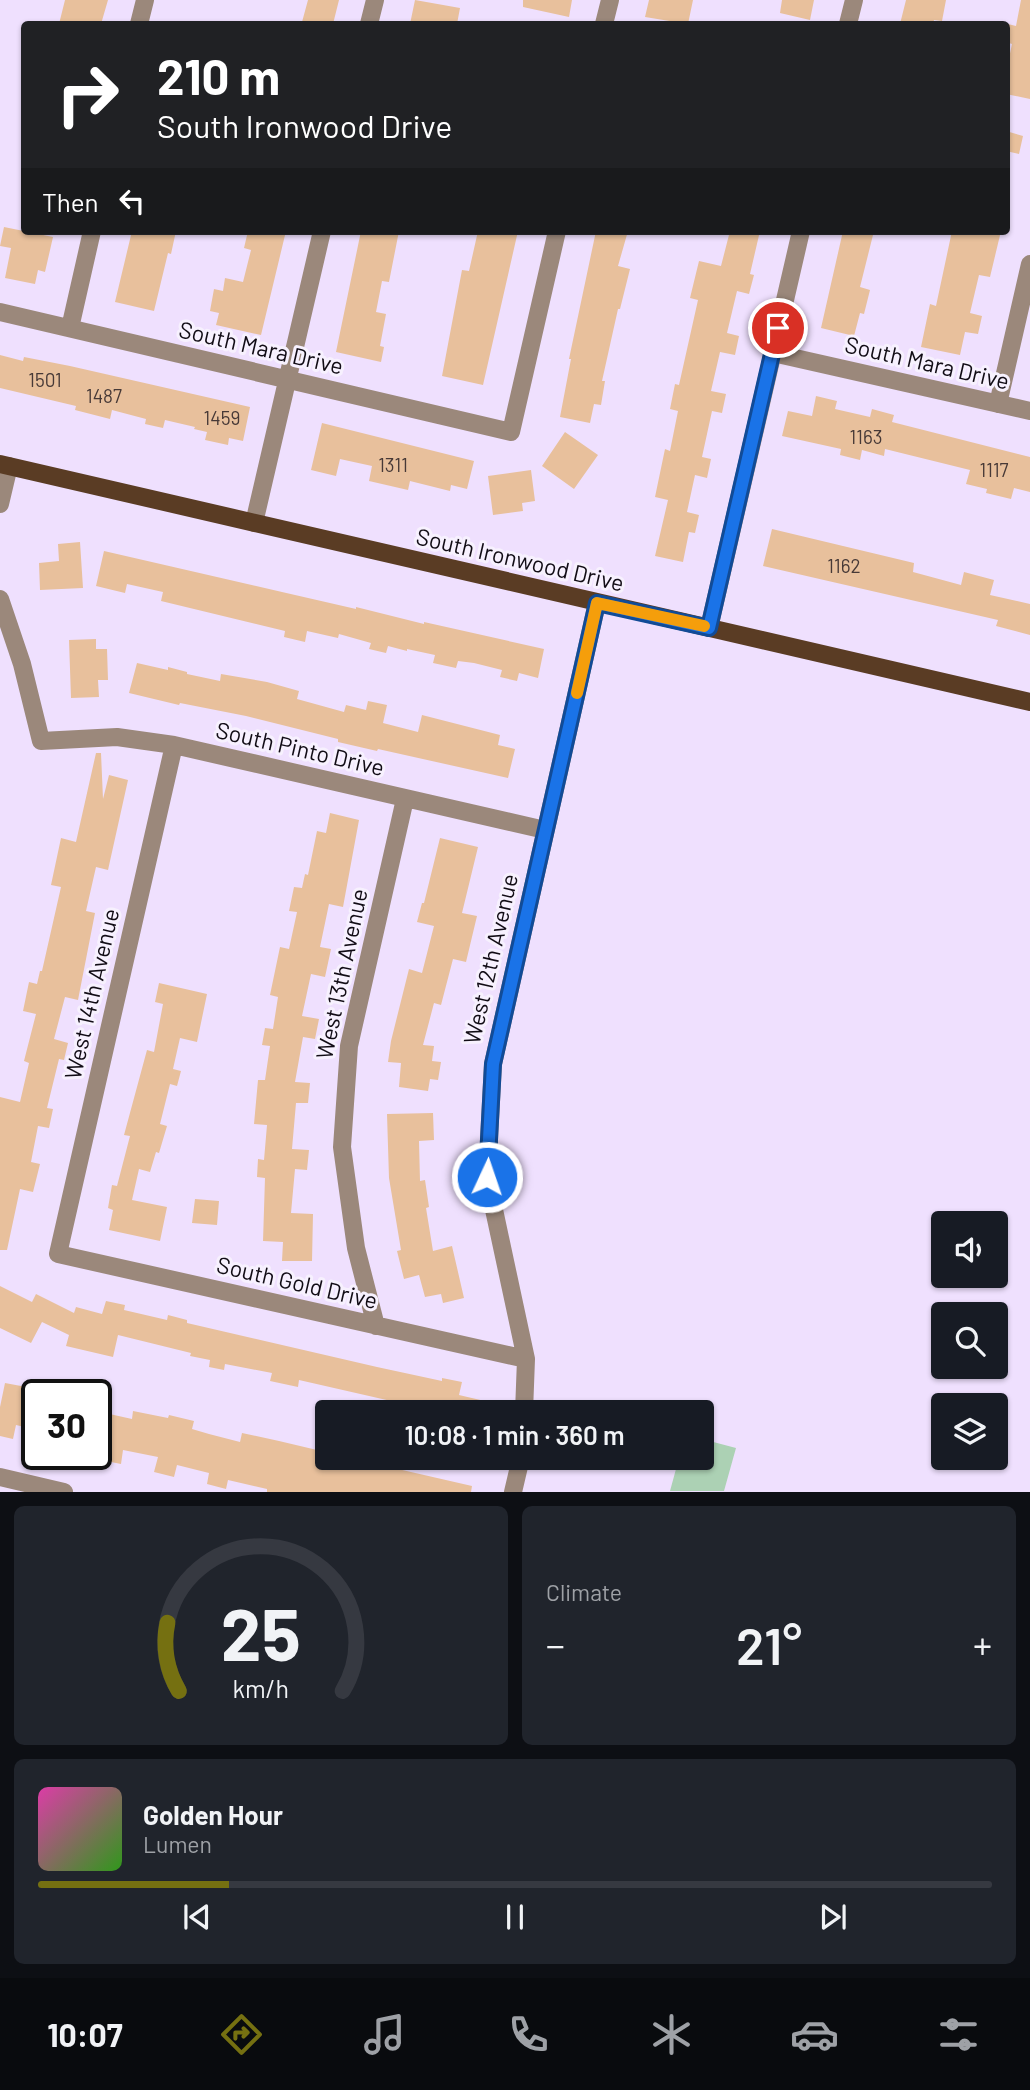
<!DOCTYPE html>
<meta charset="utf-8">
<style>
:root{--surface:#171b24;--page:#20242c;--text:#f1f3f6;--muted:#9ea1a6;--line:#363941;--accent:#757011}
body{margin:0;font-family:Barlow,sans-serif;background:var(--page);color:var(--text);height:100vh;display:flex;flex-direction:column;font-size:26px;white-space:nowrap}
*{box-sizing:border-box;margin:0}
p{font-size:23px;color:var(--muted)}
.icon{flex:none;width:38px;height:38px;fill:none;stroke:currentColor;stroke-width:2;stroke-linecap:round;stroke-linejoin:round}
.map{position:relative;height:1492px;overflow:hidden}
.details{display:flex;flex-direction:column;gap:14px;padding:14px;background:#0d0f14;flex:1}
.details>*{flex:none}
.guide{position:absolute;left:21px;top:21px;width:989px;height:214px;border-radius:7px;box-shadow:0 2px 5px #0004;background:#202124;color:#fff;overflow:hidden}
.buttons{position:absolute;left:931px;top:1211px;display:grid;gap:14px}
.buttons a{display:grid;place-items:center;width:77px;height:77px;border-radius:7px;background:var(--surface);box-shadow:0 2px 5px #0004;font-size:35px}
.speed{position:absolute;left:21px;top:1379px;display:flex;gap:14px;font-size:35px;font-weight:700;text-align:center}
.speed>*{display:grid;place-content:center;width:91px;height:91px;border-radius:50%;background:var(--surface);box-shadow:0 2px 5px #0004;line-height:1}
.speed .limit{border:4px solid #111;border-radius:10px;background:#fff;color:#111}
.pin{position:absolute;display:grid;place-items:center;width:60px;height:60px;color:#fff;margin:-30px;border:4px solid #fff;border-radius:50%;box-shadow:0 2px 7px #0007}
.me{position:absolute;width:77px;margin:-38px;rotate:3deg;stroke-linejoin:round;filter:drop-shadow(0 0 5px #0008)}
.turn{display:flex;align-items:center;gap:24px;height:147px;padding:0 21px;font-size:32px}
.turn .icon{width:91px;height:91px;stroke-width:2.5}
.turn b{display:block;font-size:49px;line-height:60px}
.then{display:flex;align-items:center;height:66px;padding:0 21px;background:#0003;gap:14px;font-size:26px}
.big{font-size:52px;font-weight:600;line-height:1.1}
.details .tile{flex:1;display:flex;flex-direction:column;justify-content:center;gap:10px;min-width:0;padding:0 24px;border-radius:10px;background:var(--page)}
.details .dial{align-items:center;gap:0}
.dial svg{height:182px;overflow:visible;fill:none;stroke:var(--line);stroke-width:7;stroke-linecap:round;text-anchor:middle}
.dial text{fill:var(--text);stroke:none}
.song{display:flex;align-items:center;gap:21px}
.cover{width:84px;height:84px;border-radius:10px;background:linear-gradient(135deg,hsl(320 70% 55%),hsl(110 70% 35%))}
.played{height:7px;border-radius:4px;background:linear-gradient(90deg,var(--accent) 20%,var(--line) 20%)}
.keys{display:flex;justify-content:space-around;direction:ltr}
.heat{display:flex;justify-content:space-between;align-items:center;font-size:38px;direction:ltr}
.details .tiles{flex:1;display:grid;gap:14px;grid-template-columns:1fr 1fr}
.tile:last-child{grid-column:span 2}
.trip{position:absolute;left:315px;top:1400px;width:399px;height:70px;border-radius:7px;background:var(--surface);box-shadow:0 2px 5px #0004;font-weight:600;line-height:70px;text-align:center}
.tabs{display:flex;height:112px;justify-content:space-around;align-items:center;background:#090b0e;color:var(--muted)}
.tabs .icon{width:49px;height:49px}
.tabs .current{color:var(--accent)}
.tabs b{font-size:32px;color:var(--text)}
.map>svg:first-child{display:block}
.green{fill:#acd1b4}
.building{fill:#e8c09c}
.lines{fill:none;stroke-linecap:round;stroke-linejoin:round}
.street{stroke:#9b887b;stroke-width:18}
.primary{stroke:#5a3c24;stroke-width:18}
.route-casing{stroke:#114b97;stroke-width:18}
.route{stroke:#1a73e8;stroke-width:12}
.slow{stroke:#f59e0b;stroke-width:12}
.labels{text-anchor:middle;stroke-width:6;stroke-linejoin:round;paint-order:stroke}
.number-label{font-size:19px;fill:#473937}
.street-label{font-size:23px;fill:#110c15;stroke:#f7f1fe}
</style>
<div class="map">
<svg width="1030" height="1492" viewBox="0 0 1030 1492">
<rect width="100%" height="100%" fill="#efe0fe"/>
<path class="green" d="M 702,1439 L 736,1448 L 724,1491 L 670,1491 L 679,1458 L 702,1458 Z"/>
<path class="building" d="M 65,0 L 108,0 L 101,24 L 59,24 Z
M 308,0 L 339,0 L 333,24 L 302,22 Z
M 415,0 L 460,8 L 457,24 L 410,24 Z
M 523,0 L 572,0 L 569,17 L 523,7 Z
M 649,0 L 693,0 L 688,24 L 645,17 Z
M 782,0 L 814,0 L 810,20 L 780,13 Z
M 906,0 L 946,0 L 942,21 L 934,20 L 933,24 L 900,24 Z
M 1021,0 L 1030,0 L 1030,99 L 1006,94 L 1006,72 L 1012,44 L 1006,42 L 1006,33 L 1008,24 L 1016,26 Z
M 1006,131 L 1023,136 L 1019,154 L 1006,151 Z
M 4,227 L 53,237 L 45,272 L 38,270 L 35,284 L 5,278 L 11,248 L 0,246 Z
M 132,231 L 176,231 L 171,254 L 168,253 L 154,311 L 115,302 Z
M 248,231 L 286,231 L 261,335 L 216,325 L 219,313 L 210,311 L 214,289 L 223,291 L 225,278 L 243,282 L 251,250 L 244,248 Z
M 361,231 L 399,231 L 389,282 L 382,281 L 376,312 L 386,314 L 380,346 L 384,347 L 381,362 L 336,352 Z
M 478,231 L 518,231 L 483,385 L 442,376 L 462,270 L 469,271 Z
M 596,231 L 628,231 L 618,266 L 630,269 L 620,309 L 618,309 L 602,381 L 605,381 L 601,405 L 594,404 L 590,423 L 560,417 L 571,359 L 569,359 Z
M 730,231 L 760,231 L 750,274 L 754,275 L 749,294 L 737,291 L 727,333 L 739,336 L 735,355 L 720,352 L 711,391 L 726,394 L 722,413 L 712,411 L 702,457 L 711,459 L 707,478 L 695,475 L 687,512 L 699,515 L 695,533 L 689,532 L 683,562 L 655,556 L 668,500 L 655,497 L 665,449 L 670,451 L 678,411 L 670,409 L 675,384 L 679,385 L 698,300 L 690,298 L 699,261 L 721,266 Z
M 843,231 L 874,231 L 860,287 L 870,290 L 864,314 L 860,313 L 854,336 L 821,328 Z
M 952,231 L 1001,231 L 990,277 L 979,275 L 970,313 L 982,316 L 978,334 L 965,332 L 960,355 L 921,347 L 930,304 L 936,306 Z
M 0,355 L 23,361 L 24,357 L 70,366 L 250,407 L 243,441 L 229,438 L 228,445 L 205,440 L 207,432 L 194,429 L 195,427 L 165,420 L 163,428 L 145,424 L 146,419 L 112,410 L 110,419 L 75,410 L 76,406 L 0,388 Z
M 816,396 L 837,401 L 835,409 L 870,417 L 872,409 L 894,415 L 892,422 L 1030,457 L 1030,492 L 1014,488 L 1011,499 L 986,493 L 987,489 L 966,484 L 970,470 L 885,449 L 884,456 L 862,450 L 860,460 L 840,455 L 841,449 L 782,436 L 788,411 L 812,416 Z
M 322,423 L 474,461 L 467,489 L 451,485 L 450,491 L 410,481 L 408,490 L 369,481 L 372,466 L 340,459 L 336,476 L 311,470 Z
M 565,432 L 598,455 L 574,489 L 542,466 Z
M 531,470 L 535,501 L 522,503 L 523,511 L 493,515 L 488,476 Z
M 772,529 L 914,563 L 913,572 L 961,585 L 964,572 L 994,580 L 990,595 L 1030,604 L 1030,635 L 996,626 L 998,620 L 763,566 Z
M 80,542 L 83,588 L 40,590 L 39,563 L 59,561 L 58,544 Z
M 104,551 L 282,592 L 356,609 L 356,607 L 424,624 L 424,622 L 544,649 L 538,678 L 519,673 L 517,681 L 500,677 L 502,670 L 474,663 L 458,661 L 456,668 L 433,663 L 435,655 L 407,649 L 407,651 L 388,646 L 386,653 L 369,649 L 371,643 L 339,634 L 338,638 L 307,631 L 305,642 L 284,637 L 285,631 L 161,601 L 163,592 L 127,584 L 125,593 L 96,586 Z
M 96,639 L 96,649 L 107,649 L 108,680 L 98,680 L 99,697 L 71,698 L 69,640 Z
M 137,663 L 168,670 L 168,667 L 187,672 L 187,674 L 220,681 L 221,674 L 267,682 L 299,691 L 297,699 L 344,712 L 346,705 L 366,710 L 368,701 L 387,705 L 383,723 L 418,732 L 422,715 L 500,735 L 498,745 L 515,749 L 508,778 L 378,749 L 377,751 L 338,742 L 338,739 L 246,716 L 180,703 L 179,705 L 129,693 Z
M 96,753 L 101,753 L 103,799 L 109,775 L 128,780 L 108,870 L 96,867 L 86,911 L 95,913 L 78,1000 L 65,997 L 54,1039 L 68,1043 L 64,1060 L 59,1059 L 47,1108 L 53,1109 L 49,1128 L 38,1126 L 31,1162 L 40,1164 L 33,1192 L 20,1189 L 7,1250 L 0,1250 L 0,1097 L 20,1102 L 29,1063 L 24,1061 L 36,1014 L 23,1011 L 29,982 L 37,984 L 40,971 L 42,971 L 61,887 L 51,885 L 61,838 L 76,842 Z
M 330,813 L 359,820 L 343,907 L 329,904 L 320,947 L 331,949 L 325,977 L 311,974 L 302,1016 L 319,1019 L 315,1039 L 303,1037 L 295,1082 L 310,1083 L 308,1103 L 296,1103 L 292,1149 L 309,1150 L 307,1170 L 295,1169 L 291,1213 L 313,1214 L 312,1261 L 282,1261 L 283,1242 L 263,1241 L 265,1178 L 257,1177 L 258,1159 L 264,1160 L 267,1125 L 254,1124 L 258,1080 L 265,1080 L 270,1046 L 262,1045 L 265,1028 L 273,1029 L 278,997 L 270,995 L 280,947 L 289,949 L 297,912 L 289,911 L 294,887 L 302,888 L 305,874 L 308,875 L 317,831 L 326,833 Z
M 440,838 L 478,847 L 462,913 L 477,916 L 466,962 L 453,959 L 441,1005 L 434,1003 L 423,1045 L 434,1046 L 432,1061 L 441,1062 L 438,1080 L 430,1079 L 428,1091 L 399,1087 L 401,1063 L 388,1062 L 391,1041 L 409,969 L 422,973 L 434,926 L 417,922 L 422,903 L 424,903 Z
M 159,983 L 207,994 L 197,1042 L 180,1038 L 173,1069 L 181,1071 L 177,1086 L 170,1084 L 160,1124 L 167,1126 L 159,1153 L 156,1152 L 150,1172 L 139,1169 L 132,1200 L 167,1207 L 160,1241 L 109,1230 L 113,1210 L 108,1208 L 112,1185 L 117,1186 L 130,1136 L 124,1135 L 147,1050 L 154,1052 L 163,1004 L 155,1002 Z
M 433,1113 L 434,1140 L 419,1141 L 420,1181 L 425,1180 L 429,1207 L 426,1208 L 433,1251 L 452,1246 L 464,1298 L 443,1303 L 441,1294 L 425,1297 L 419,1275 L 404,1279 L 397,1251 L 401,1250 L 389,1178 L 387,1114 Z
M 195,1199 L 219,1201 L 217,1225 L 192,1223 Z
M 0,1286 L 32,1302 L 36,1294 L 74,1313 L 76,1307 L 102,1314 L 106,1301 L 125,1305 L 124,1310 L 167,1320 L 168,1315 L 187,1320 L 187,1323 L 377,1367 L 442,1381 L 442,1378 L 462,1382 L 459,1395 L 506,1406 L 505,1412 L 418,1412 L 390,1406 L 391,1401 L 299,1380 L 298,1387 L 270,1381 L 272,1373 L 225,1364 L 224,1370 L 209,1367 L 210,1360 L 190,1356 L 191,1353 L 118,1335 L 113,1357 L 66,1346 L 69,1335 L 42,1322 L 31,1343 L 0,1328 Z
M 5,1383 L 37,1389 L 37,1414 L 33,1429 L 16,1425 L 13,1439 L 0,1436 L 0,1407 Z
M 96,1411 L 132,1419 L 133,1411 L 168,1418 L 169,1415 L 194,1421 L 192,1429 L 209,1434 L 240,1442 L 242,1433 L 279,1441 L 317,1450 L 315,1458 L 350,1458 L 472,1486 L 471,1492 L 267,1492 L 267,1489 L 228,1480 L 226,1489 L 207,1484 L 209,1473 L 177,1465 L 174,1477 L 154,1472 L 158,1457 L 123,1450 L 121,1464 L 96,1459 Z"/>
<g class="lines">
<path class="street" d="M 139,24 L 145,0
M 369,24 L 375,0
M 604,24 L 610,0
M 848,24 L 854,0
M 0,312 L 511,432 L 557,231
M 70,328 L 92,231
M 773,353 L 1030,411
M 998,404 L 1030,264
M 0,504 L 9,466
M 254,523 L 322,231
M 0,599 L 22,664 L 41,741 L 117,737 L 174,745 L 545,830
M 709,628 L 801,231
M 174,745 L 58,1254 L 526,1359
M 376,1326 L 356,1248 L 342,1147 L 349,1046 L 405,799
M 524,1412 L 526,1359 L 487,1177 L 493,1064 L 597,603
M 0,1477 L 64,1492
M 513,1492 L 521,1458"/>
<path class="primary" d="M 0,464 L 1030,702"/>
</g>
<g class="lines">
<g class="route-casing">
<path id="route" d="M 487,1177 L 493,1064 L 597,603 L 709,628 L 778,328"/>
</g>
<use href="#route" class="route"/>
<path class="slow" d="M 577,693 L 597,603 L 704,626"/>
</g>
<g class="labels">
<g class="number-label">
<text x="45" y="387">1501</text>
<text x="104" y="403">1487</text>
<text x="222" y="425">1459</text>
<text x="866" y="444">1163</text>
<text x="393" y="472">1311</text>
<text x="994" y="477">1117</text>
<text x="844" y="573">1162</text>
</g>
<g class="street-label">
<text transform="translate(261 348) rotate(13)" y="8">South Mara Drive</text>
<text transform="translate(927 363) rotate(13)" y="8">South Mara Drive</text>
<text transform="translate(520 560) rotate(13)" y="8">South Ironwood Drive</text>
<text transform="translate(300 749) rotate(13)" y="8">South Pinto Drive</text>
<text transform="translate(491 959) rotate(-77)" y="8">West 12th Avenue</text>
<text transform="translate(342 974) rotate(-78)" y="8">West 13th Avenue</text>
<text transform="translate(92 994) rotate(-77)" y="8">West 14th Avenue</text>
<text transform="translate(297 1283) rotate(13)" y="8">South Gold Drive</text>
</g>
</g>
</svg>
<div class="buttons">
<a><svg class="icon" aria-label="sound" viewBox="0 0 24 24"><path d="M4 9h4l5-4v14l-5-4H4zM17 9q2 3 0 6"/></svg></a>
<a><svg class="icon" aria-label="search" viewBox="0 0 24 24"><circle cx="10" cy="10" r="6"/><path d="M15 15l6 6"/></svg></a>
<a><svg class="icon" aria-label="layers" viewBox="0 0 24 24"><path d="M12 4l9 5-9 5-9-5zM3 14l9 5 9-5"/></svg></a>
</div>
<div class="speed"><div class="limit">30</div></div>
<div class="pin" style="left:778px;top:328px;background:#d93025"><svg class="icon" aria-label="arrive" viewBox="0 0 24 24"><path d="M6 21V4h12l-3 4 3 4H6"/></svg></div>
<svg class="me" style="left:487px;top:1177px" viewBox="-20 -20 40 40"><circle r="17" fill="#1a73e8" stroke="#fff" stroke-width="3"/><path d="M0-11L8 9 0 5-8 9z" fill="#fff"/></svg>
<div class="trip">10:08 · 1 min · 360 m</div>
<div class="guide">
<div class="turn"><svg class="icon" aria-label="right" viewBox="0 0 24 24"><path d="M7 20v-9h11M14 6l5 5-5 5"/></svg><div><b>210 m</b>South Ironwood Drive</div></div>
<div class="then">Then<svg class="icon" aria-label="left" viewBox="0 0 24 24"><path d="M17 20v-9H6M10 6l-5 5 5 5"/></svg></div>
</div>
</div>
<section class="details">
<div class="tiles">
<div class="tile dial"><svg viewBox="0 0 100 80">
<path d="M14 69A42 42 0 1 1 86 69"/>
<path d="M14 69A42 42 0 0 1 9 39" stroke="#757011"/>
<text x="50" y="56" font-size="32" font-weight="700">25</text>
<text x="50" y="72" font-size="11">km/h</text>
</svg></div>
<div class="tile"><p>Climate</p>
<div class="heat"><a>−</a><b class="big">21°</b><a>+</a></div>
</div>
<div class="tile">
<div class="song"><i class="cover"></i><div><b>Golden Hour</b><p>Lumen</p></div></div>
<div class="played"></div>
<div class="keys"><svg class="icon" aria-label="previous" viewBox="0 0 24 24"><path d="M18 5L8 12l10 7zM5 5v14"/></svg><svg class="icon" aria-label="pause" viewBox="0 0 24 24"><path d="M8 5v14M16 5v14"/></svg><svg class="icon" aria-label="next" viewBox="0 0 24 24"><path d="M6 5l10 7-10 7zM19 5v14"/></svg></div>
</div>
</div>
</section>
<nav class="tabs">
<b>10:07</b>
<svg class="icon current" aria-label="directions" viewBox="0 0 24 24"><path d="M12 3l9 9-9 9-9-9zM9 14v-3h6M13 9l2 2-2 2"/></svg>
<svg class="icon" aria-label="music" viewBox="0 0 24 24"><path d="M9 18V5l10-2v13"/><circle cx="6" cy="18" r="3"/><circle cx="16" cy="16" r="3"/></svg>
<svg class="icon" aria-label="phone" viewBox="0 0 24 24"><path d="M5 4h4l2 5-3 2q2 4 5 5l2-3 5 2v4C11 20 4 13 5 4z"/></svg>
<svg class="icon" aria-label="climate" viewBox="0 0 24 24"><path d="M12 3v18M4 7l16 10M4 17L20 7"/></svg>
<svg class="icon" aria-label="car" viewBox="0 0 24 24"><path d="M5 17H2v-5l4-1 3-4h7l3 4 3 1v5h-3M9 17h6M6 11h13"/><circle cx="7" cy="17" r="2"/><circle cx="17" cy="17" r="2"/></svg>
<svg class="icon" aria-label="filters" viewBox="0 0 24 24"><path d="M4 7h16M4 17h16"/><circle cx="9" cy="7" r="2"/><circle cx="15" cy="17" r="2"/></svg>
</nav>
